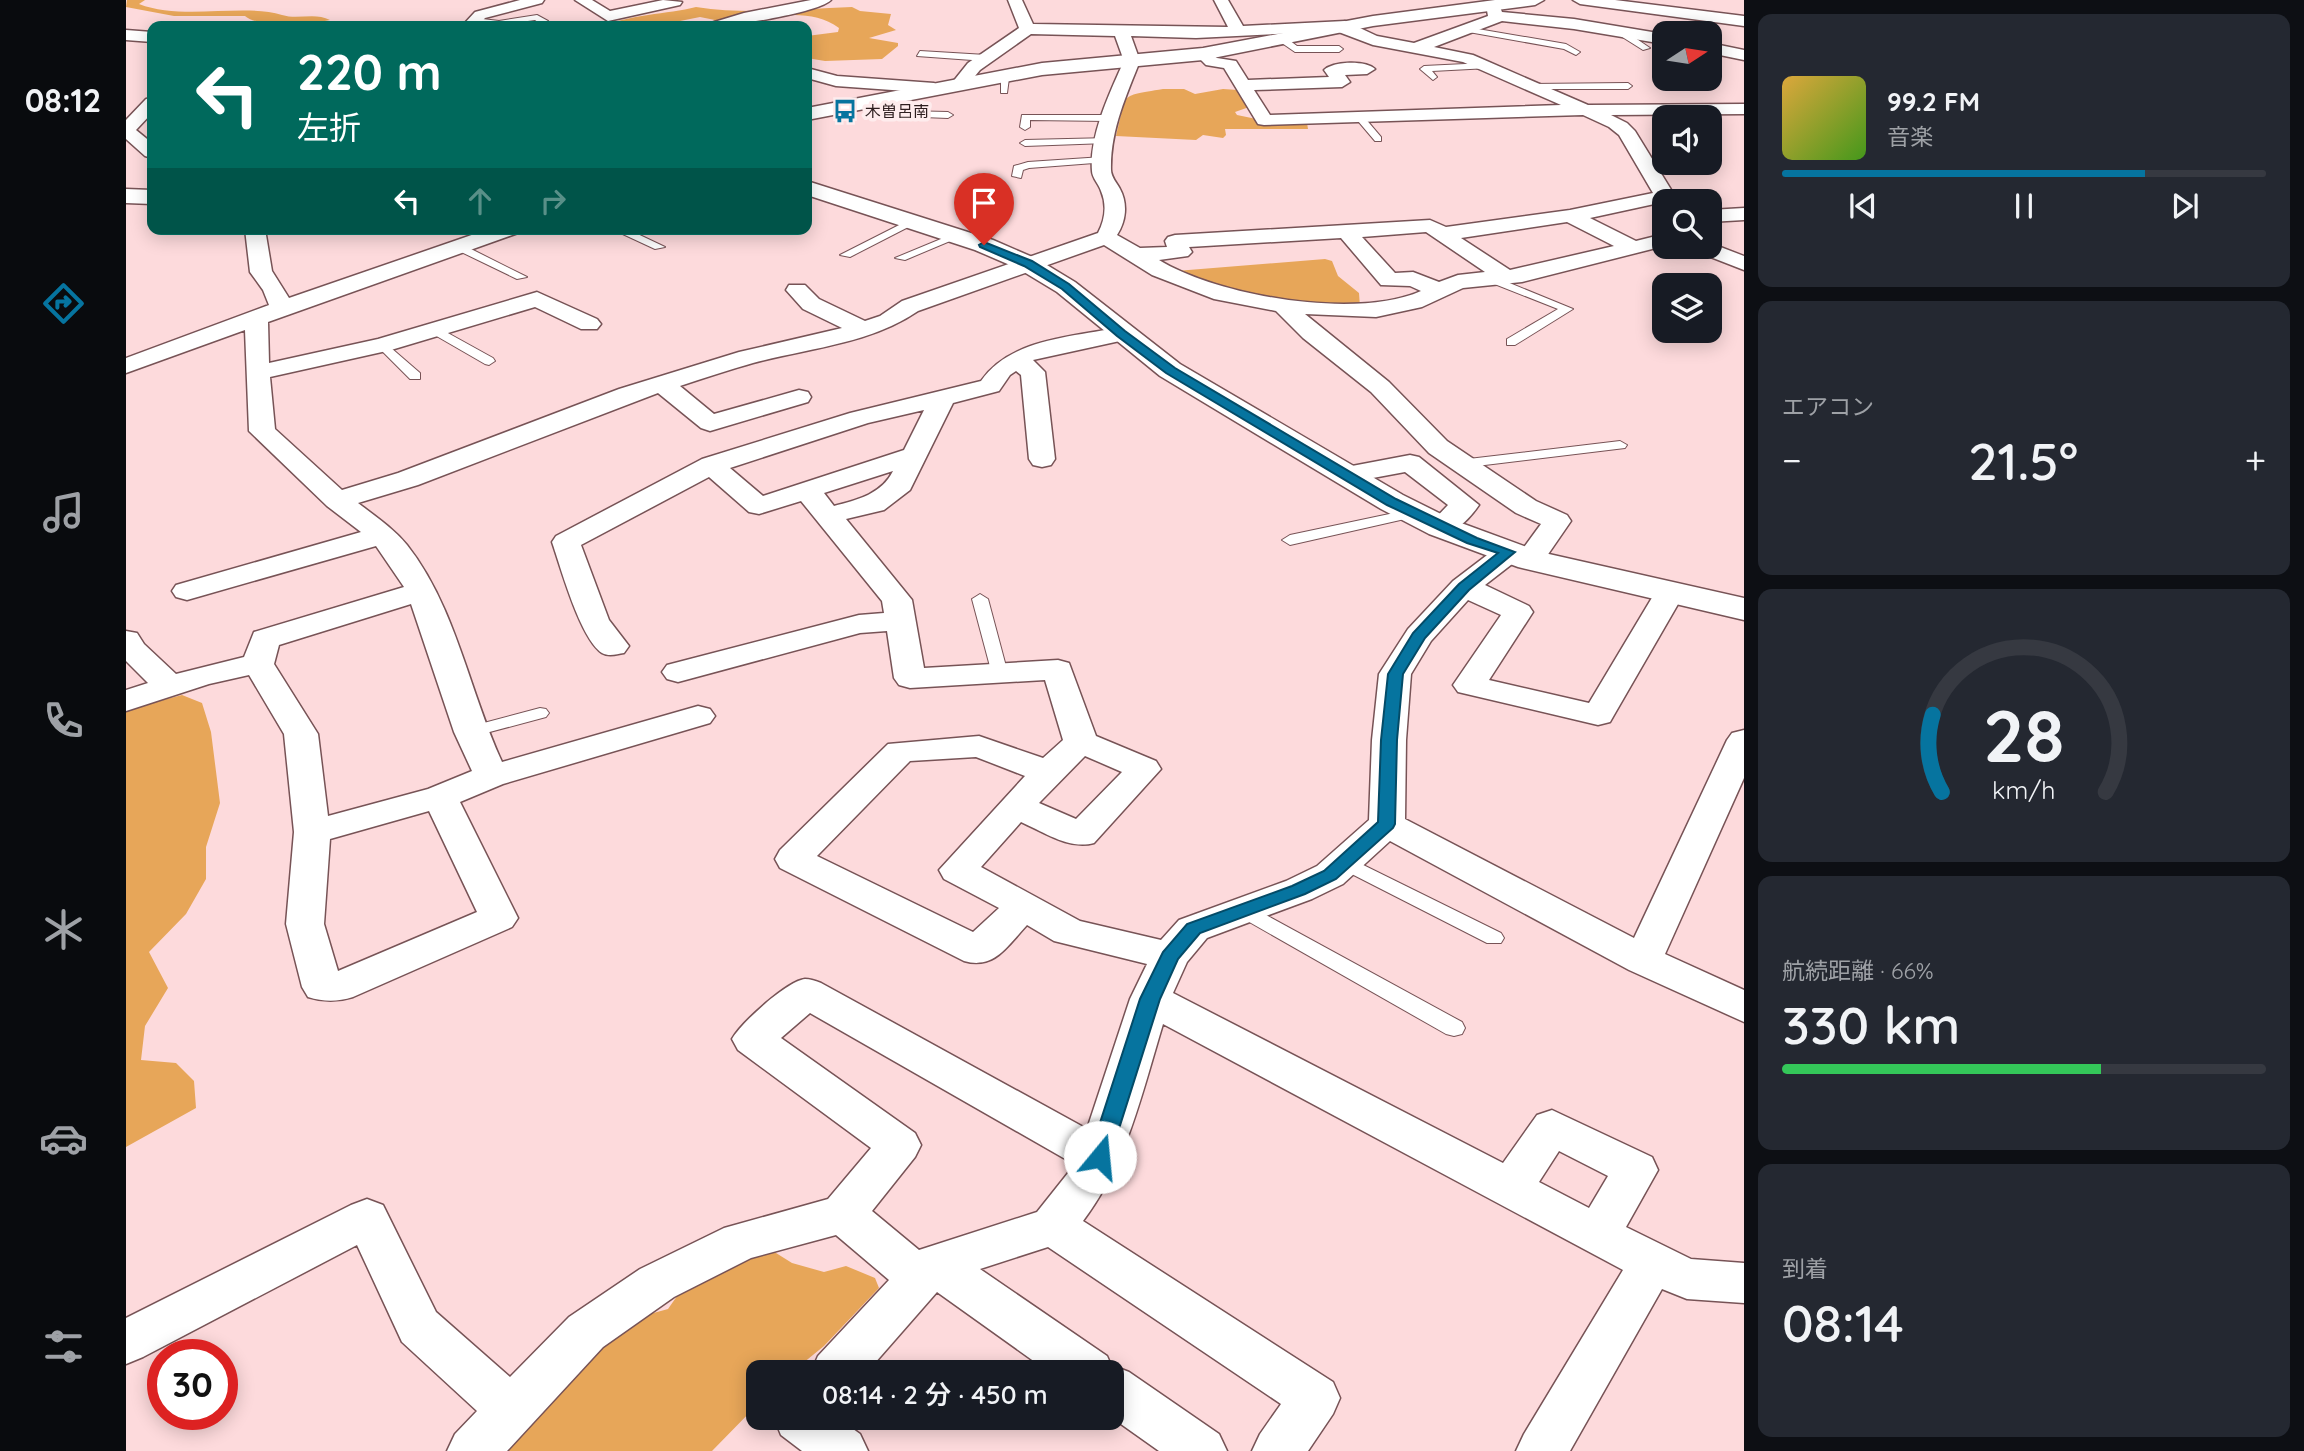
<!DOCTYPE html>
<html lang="ja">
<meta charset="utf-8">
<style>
:root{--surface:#171b24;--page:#242831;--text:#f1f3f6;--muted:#9ea1a6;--line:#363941;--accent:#06749f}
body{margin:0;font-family:Quicksand,"Noto Sans JP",sans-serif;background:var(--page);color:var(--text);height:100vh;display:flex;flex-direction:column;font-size:26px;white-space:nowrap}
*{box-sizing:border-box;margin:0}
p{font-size:23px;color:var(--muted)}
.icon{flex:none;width:38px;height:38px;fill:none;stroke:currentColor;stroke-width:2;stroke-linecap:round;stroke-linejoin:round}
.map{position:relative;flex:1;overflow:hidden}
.details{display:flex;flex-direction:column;gap:14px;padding:14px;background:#0d0f14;width:560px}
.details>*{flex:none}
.guide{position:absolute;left:21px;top:21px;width:665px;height:214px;border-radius:14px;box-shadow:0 4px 18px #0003;background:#00695c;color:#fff;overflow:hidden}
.needle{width:46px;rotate:78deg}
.fabs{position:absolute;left:1526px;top:21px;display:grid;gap:14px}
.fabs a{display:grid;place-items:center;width:70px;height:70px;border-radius:14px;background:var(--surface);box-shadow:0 4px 18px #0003;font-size:35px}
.speed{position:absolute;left:21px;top:1339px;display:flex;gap:14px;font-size:35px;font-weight:700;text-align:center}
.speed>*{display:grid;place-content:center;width:91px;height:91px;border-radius:50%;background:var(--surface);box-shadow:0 4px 18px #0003;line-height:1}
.speed .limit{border:10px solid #d22;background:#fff;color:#111}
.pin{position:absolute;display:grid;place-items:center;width:60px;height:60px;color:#fff;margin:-72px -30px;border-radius:50% 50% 50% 0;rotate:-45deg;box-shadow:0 0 7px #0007}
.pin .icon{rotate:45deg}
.me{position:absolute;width:77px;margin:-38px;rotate:17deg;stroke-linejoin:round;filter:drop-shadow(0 0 5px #0008)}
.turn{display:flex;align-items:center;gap:24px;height:147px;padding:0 35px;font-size:32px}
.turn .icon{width:91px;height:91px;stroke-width:2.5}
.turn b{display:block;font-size:49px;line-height:60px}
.lanes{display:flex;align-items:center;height:66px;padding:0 35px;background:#0003;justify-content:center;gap:35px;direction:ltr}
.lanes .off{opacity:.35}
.big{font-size:52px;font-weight:600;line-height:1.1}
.details .tile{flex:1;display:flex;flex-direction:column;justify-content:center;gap:10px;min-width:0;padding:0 24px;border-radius:14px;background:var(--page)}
.details .dial{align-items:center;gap:0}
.dial svg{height:182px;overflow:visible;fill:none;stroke:var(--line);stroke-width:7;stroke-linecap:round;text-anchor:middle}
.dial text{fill:var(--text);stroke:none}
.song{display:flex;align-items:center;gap:21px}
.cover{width:84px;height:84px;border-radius:10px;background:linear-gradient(135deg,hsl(40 70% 55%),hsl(100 70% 35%))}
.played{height:7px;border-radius:4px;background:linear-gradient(90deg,var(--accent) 75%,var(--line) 75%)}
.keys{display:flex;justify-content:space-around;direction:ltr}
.heat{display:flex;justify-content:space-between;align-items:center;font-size:38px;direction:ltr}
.charge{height:10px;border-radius:5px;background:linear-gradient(90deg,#34c759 66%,var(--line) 0)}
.trip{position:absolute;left:620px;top:1360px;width:378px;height:70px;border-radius:14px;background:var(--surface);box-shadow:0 4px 18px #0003;font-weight:600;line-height:70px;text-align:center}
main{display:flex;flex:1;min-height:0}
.dock{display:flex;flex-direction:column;width:126px;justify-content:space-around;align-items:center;background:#090b0e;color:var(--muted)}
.dock .icon{width:49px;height:49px}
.dock .current{color:var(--accent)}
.dock b{font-size:32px;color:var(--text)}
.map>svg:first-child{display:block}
.forest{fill:#e7a659}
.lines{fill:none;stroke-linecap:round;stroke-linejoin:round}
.service-casing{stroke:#775356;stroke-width:2}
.minor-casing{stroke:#775356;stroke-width:3}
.tertiary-casing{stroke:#775356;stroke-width:3}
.service{fill:#fff;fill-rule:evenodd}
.minor{fill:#fff;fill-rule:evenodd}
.tertiary{fill:#fff;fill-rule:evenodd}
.route{fill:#06749f;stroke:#044b67;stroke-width:2}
.labels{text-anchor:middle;stroke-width:7;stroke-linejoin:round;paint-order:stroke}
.far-poi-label{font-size:16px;fill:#2d1e1f;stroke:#feeced;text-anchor:start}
</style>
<main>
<nav class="dock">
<b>08:12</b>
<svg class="icon current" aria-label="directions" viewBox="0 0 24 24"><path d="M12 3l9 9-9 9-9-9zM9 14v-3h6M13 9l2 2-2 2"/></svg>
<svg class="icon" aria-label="music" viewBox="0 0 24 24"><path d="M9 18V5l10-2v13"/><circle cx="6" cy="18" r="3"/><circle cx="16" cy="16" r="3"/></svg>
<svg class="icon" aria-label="phone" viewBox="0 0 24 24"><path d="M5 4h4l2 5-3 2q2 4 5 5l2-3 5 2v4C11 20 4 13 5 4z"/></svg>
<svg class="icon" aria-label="climate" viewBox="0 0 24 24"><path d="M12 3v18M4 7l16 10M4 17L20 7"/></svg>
<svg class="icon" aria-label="car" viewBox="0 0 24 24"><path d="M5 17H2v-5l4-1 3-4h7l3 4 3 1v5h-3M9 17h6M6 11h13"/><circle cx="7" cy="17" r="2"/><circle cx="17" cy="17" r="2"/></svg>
<svg class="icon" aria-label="filters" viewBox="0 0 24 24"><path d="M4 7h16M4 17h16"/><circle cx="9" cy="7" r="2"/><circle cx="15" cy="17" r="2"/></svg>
</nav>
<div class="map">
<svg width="1618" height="1451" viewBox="0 0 1618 1451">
<rect width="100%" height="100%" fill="#fddadc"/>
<path class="forest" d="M 19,0 L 13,4 C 56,21 117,3 156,15 C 172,20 189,12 204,20 C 186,24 132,28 119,16 L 48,16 L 0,7 L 1,0 Z
M 570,7 C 622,15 673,9 726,7 L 734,11 L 765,14 L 762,25 L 770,30 L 743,38 L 772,43 L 772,46 L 756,59 L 699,61 L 681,58 L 681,36 L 712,32 L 713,28 C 674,0 621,26 578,26 L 589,20 L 574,17 L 529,26 L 478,26 C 501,15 542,14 570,7 Z
M 1037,89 L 1058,89 L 1069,94 L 1097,89 L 1112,90 L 1126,106 L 1109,112 L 1111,115 L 1140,121 L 1181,123 L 1182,129 L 1099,129 L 1100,135 L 1097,138 L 1077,135 L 1070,140 L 990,136 C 1002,92 990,97 1037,89 Z
M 1199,259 L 1206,261 L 1212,276 L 1233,293 L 1234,307 L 1121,297 L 1050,271 Z
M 56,695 L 76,703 L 85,732 L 94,803 L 80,847 L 80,879 L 60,914 L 23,952 L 42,988 L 19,1026 L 15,1060 L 50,1063 L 68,1081 L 70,1108 L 0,1147 L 0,710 Z
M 642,1248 L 666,1263 L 698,1272 L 720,1266 L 749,1278 L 753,1288 L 698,1346 L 666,1372 L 632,1372 L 632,1404 L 586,1451 L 371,1451 L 419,1394 L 513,1317 L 542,1309 L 556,1289 Z"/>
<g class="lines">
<g class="service-casing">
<path id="service" d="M 411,15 L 422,21 L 422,25 L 416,25 L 409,20 L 373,25 L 344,20 L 348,18 L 373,21 Z
M 1340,27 L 1440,44 L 1454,52 L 1450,55 L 1438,49 L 1337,31 Z
M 1490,29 L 1496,29 L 1524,48 L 1517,50 L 1490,33 Z
M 1153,37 L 1159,37 L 1171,46 L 1213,46 L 1217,49 L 1213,52 L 1169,52 L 1153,41 Z
M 794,51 L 860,55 L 864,58 L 860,61 L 791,56 Z
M 1360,63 L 1363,68 L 1306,71 L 1311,77 L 1307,80 L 1294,69 L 1298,66 Z
M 869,75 L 883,78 L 881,93 L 875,93 L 875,81 L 869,79 Z
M 1405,84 L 1502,83 L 1506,86 L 1502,89 L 1402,89 L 1402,85 Z
M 760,95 L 778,111 L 822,112 L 827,115 L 822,118 L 772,116 L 755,98 Z
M 896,115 L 982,115 L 987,118 L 982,121 L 904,120 L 904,127 L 899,130 L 894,127 Z
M 1232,117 L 1238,117 L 1255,137 L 1255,141 L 1249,141 L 1232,121 Z
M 984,138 L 986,140 L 981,143 L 899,146 L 894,143 L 899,140 Z
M 977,157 L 982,160 L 981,162 L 903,168 L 897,170 L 895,178 L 886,176 L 888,166 L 902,162 Z
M 783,220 L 792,222 L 724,257 L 714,255 Z
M 486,229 L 501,229 L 539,247 L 529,249 Z
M 827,234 L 836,236 L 779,260 L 769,258 Z
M 327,244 L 335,244 L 401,277 L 391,279 L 327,248 Z
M 1361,277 L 1369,277 L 1447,309 L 1389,345 L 1381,345 L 1381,339 L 1432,309 L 1361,281 Z
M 311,327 L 367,358 L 369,361 L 363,365 L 359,364 L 307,334 L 305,331 Z
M 257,341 L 294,373 L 294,379 L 284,379 L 253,348 L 253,342 Z
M 1494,441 L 1501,445 L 1499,448 L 1334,468 L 1327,464 L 1334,460 Z
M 1287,509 L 1292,510 L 1294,513 L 1292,516 L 1164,545 L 1156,540 L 1164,535 Z
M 854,594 L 862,599 L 882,674 L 880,678 L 874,679 L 866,674 L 846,599 Z
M 414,708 L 420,709 L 423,713 L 420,717 L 345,737 L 336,732 L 339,728 Z
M 1219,856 L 1375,933 L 1378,938 L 1375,943 L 1361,943 L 1212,867 L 1209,862 L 1212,857 Z
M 1118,903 L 1336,1022 L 1339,1028 L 1336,1034 L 1328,1036 L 1320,1034 L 1111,915 L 1108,910 L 1111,905 Z"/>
</g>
<g class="minor-casing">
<path id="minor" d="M 394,0 L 418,0 L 416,3 L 359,18 L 352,26 L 336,26 L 349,12 Z
M 449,0 L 466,0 L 484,11 L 537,0 L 556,2 L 554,5 L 482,21 Z
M 685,0 L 705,0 C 692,13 603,27 582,26 L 585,23 L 618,13 Z
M 882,0 L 896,0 L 907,24 L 1102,27 L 1088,0 L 1102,0 L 1117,26 L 1219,21 L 1251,36 L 1288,43 L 1362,16 L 1360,5 L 1367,1 L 1372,2 L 1376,12 L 1448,19 L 1538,34 L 1538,44 L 1448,29 L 1376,21 L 1308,47 L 1347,55 L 1462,105 L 1618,104 L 1618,114 L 1485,115 L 1501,123 L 1509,131 L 1552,201 L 1538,201 L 1538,206 L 1533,203 L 1464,218 L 1510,241 L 1538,234 L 1538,246 L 1396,282 L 1337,288 L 1296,307 L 1250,317 L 1179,314 L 1263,382 L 1321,441 L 1410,501 L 1441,515 L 1445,521 L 1414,566 L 1404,569 L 1394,566 L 1390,561 L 1359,585 L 1403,606 L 1407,612 L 1363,680 L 1463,703 L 1533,586 L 1544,583 L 1555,586 L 1559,592 L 1488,715 L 1484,722 L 1472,725 L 1332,692 L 1327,685 L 1375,615 L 1342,600 L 1305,641 L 1285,674 L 1280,740 L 1279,819 L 1508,938 L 1601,740 L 1606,733 L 1618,730 L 1618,778 L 1539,954 L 1618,990 L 1618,1022 L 1503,970 L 1264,841 L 1217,884 L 1186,899 L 1081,938 L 1061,962 L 1047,993 L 1377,1163 L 1411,1115 L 1426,1110 L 1526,1157 L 1532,1170 L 1500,1227 L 1565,1259 L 1618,1263 L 1618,1303 L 1561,1299 L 1536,1289 L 1444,1451 L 1390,1451 L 1398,1434 L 1497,1270 L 1037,1024 C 1016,1093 1001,1163 957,1221 L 1207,1382 L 1214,1398 L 1207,1414 L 1182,1451 L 1126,1451 L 1134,1434 L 1155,1404 L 922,1247 L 854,1269 L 981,1356 L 985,1365 L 1003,1372 L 1093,1434 L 1101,1451 L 1033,1451 L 985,1417 L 985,1372 L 923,1372 L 811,1292 L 741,1372 L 685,1372 L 692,1356 L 763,1280 L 710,1235 L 625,1258 L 548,1297 L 477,1347 L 381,1451 L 321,1451 L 329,1434 L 351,1411 L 276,1342 L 231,1245 L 17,1357 L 0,1364 L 0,1318 L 225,1205 L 241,1199 L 257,1205 L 310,1312 L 384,1377 L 443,1317 L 514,1269 L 598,1228 L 702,1199 L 745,1148 L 612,1050 L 606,1039 C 615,1023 661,981 679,979 C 684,979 690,981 695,983 L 961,1129 L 1004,999 L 1021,964 L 928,941 L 901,925 C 882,945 869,970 838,961 L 654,868 L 649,859 L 654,850 L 762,744 L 853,736 L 917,758 L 937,740 L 919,680 L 784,688 L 773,685 L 768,678 L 761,631 L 734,633 L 552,682 L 541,679 L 536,672 L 541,665 L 733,615 L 758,613 L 756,601 L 675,501 L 633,514 L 623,512 L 583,477 L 455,545 L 483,620 L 503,646 L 498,653 C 491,654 483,657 476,653 C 454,638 435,568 426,542 L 430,536 L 576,459 L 724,413 L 855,381 C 885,338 948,337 995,327 L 1003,329 L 1007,334 L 1003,339 L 907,360 L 919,372 L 929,459 L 925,465 L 916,467 L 907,465 L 903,459 L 895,375 L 890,371 L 884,375 L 873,391 L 827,403 L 784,490 L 758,510 L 720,519 L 786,600 L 798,668 L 932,660 L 943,663 L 970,736 L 1030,761 L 1035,769 L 968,843 C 943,850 918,832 895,822 L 855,867 L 954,921 L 1035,940 L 1053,920 L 1160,881 L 1191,866 L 1243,820 L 1246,740 L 1253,674 L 1282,629 L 1327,581 L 1373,546 L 1383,543 L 1393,546 L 1396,550 L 1415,524 L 1390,513 L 1303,453 L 1245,392 L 1177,338 L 1150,311 L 1088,299 L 1026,275 L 978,245 L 792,311 C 744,344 683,348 627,363 C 602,370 578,378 554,386 L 588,414 L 673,390 L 682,392 L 685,397 L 682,402 L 584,431 L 575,428 L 532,393 L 292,485 L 232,503 C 249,516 267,528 281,545 C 330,607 343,691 376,762 L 572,706 L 584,709 L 589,716 L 584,723 L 377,784 L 334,802 L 392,918 L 386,927 L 227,997 C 211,1002 198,1002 182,997 L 176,987 L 160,924 L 168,832 L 158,734 L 123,675 L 83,684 L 0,711 L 0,690 L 22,683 L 0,661 L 0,631 L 11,633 L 18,644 L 50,674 L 118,657 L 128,632 L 278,587 L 250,546 L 61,600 L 50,597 L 46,591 L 50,585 L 235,532 L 201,506 L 123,431 L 119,330 L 0,373 L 0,358 L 143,305 L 137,290 L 124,272 L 119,229 L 139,229 L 146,271 L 163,298 L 363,229 L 395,229 L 392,233 L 142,322 L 143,363 L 252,339 L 411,292 L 471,319 L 475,324 L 471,329 L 455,329 L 409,307 L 265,350 L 144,377 L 149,429 L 216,490 L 272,473 L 493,389 L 613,352 L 716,328 L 677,309 L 660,290 L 663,285 L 679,285 L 693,299 L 739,321 L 754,316 L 776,301 L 972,233 C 979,220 981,205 975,191 C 973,184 966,178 966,171 C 963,136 984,92 998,61 L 989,36 L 905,34 L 854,70 L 840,87 L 828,87 L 826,83 L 842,63 L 893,28 ZM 1210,31 L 1247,45 L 1337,62 L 1435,105 L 1144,115 L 1128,90 L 1216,87 L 1224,82 L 1219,75 L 1241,74 L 1249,69 C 1240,60 1207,61 1198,70 L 1203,77 L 1122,80 L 1110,61 L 1091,58 L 1077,49 L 1069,54 L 1080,65 L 1098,68 L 1132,124 L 1138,125 L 1457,115 L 1483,127 L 1493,135 L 1527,193 L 1444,210 L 1320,227 L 1304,220 L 1049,235 L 1042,237 L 1039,241 L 1041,247 L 1014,248 L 991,235 C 1000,221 1002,204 994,189 C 991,183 985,177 985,170 C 984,131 1000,96 1014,61 L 1005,36 L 1070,38 ZM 1441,222 L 1488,246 L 1384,270 L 1335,238 ZM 1300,232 L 1359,272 L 1332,275 L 1313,282 L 1287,272 L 1269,273 L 1236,237 ZM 1215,238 L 1255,285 L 1284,286 L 1295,291 C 1230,320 1092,296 1033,260 L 1062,256 L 1066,252 L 1063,247 ZM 798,410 L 778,450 L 637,496 L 604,468 L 742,423 ZM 767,471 C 756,494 731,500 708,506 L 698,493 ZM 285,604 L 328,732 L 346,771 L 302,789 L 202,816 L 192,734 L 148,664 L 153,645 ZM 959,756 L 996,772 L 950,819 L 913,803 ZM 850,757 L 899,776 L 813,870 L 818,879 L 873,908 L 847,932 L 691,856 L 784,761 ZM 303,811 L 351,912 L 212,971 L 198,924 L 204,839 ZM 684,1013 L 948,1164 L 946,1168 L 911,1212 L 793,1250 L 746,1211 L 789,1157 L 795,1145 L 789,1133 L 655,1038 ZM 1433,1151 L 1482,1176 L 1463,1208 L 1413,1182 Z
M 1447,0 L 1489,0 L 1618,16 L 1618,26 L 1454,4 Z
M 1584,43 L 1618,50 L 1618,60 L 1584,53 Z
M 681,68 L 711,76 L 808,83 L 817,88 L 808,93 L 710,86 L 681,78 Z
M 26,98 L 26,113 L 10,130 L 26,143 L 26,158 L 19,156 L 0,139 L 0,120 L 20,99 Z
M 1618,208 L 1618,220 L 1584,222 L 1584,210 Z
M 1584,243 L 1618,256 L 1618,270 L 1569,251 L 1565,247 L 1584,247 Z
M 1284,455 L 1293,457 L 1353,505 C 1342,521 1325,538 1305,533 L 1301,527 L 1322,505 L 1279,472 L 1220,483 L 1210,481 L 1207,475 L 1210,469 Z
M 648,1418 L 712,1418 L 734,1434 L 742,1451 L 676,1451 L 655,1435 Z"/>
</g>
<g class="tertiary-casing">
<path id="tertiary" d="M 1369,0 L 1418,0 L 1409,5 L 1247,26 L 1077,60 L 916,75 L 681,120 L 681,108 L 916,63 L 1077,48 L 1247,16 Z
M 0,30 L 26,32 L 26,42 L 0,40 Z
M 681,181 L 867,240 L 911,259 L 949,282 L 1054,364 L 1277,495 L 1327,520 L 1414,552 L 1618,598 L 1618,620 L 1392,567 L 1303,534 L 1255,509 L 1034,376 L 931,292 L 893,269 L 849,250 L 681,195 Z
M 0,189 L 26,190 L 26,204 L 0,203 Z"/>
</g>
<use href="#service" class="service"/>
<use href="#minor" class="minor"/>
<use href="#tertiary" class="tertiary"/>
</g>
<path class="route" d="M 858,242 L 906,261 L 943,284 L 999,331 L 1049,368 L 1270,499 L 1351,538 L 1389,552 L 1343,590 L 1299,638 L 1277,674 L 1271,740 L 1269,824 L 1267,828 L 1210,879 L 1179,894 L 1074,933 L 1052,959 L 1034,999 L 984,1157 L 981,1163 L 974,1165 L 966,1163 L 963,1157 L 1014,999 L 1037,952 L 1061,924 L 1166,886 L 1198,871 L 1252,822 L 1255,740 L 1262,674 L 1287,633 L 1333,584 L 1372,553 L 1341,543 L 1261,505 L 1040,373 L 991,336 L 936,289 L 898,266 L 854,247 L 853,245 Z"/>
<defs>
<g id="bus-bare" transform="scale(1.89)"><path d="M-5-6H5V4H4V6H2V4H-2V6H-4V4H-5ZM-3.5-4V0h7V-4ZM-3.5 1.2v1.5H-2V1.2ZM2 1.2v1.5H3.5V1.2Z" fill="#06749f" stroke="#feeced" stroke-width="2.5" paint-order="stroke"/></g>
</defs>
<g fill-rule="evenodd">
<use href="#bus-bare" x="719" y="111"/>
</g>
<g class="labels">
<g class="far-poi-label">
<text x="739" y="117">木曽呂南</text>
</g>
</g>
</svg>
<div class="fabs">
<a><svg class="needle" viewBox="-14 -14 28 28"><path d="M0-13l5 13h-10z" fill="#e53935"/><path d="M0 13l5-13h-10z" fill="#9ea1a6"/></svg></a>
<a><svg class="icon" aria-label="sound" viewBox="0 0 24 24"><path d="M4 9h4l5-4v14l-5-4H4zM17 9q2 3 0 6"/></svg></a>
<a><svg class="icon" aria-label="search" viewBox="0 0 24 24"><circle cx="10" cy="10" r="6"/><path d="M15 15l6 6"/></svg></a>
<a><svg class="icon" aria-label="layers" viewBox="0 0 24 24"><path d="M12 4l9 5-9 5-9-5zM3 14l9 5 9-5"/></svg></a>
</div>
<div class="speed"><div class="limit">30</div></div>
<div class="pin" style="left:858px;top:245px;background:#d93025"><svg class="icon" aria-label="arrive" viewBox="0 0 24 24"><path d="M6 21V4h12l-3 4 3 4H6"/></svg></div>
<svg class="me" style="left:974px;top:1157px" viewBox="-20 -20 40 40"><circle r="19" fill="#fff"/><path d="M0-13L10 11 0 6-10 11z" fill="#06749f"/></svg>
<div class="trip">08:14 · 2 分 · 450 m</div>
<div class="guide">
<div class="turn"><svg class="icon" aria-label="left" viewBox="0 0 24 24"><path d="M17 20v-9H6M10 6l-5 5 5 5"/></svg><div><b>220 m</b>左折</div></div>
<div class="lanes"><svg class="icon" aria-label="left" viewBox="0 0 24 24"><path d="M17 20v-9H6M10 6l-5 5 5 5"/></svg><svg class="icon off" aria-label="ahead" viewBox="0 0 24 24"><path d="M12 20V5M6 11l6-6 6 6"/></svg><svg class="icon off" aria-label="right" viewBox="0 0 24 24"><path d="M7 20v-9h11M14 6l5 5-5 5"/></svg></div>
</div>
</div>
<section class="details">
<div class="tile">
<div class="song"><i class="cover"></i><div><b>99.2 FM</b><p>音楽</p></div></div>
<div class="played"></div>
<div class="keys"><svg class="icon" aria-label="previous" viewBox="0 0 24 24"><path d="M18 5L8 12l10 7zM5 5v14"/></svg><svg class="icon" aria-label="pause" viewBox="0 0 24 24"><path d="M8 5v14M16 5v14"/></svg><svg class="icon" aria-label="next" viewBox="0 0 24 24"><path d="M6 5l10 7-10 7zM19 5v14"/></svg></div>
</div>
<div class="tile"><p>エアコン</p>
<div class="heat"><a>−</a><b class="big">21.5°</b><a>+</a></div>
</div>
<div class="tile dial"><svg viewBox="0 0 100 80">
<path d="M14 69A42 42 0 1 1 86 69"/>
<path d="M14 69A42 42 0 0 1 10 35" stroke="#06749f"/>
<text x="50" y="56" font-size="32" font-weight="700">28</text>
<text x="50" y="72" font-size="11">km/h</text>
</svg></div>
<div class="tile"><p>航続距離 · 66%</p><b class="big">330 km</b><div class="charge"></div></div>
<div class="tile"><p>到着</p><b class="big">08:14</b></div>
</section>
</main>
